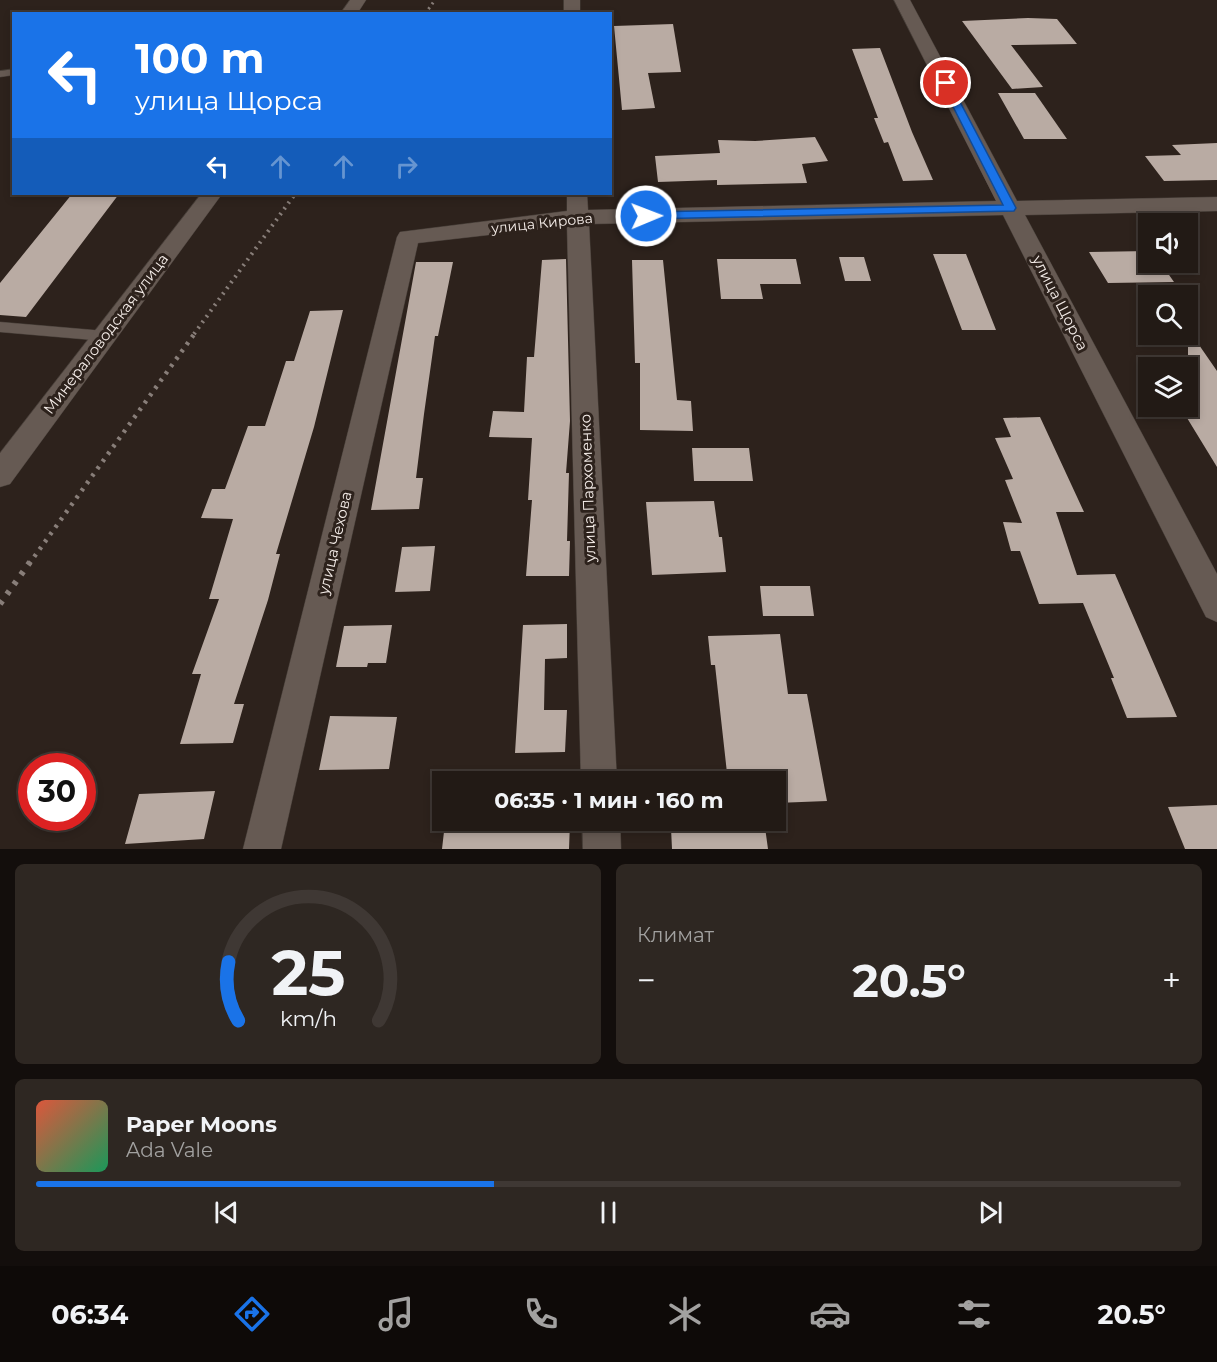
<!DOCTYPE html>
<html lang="ru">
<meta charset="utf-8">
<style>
:root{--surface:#221a15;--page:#2e2722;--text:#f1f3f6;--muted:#a2a1a0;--line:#3f3834;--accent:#1a73e8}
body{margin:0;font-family:Montserrat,sans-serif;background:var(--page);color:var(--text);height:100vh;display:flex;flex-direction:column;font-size:22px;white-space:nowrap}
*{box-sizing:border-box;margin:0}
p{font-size:20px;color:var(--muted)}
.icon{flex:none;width:33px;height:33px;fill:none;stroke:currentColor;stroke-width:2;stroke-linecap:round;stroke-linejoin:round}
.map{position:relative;height:849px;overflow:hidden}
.panel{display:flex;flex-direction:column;gap:15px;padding:15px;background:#130e0c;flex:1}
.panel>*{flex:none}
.top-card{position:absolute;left:12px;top:12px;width:600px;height:183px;border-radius:0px;box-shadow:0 3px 9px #0003,0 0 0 2px var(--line);background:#1a73e8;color:#fff;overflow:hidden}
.controls{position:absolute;left:1138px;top:213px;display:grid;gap:12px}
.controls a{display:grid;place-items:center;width:60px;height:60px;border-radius:0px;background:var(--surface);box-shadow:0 3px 9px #0003,0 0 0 2px var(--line);font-size:30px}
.speed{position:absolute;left:18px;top:753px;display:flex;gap:12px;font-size:30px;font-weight:700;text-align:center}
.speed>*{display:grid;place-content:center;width:78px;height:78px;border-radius:50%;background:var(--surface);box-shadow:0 3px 9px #0003,0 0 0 2px var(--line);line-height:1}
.speed .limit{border:9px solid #d22;background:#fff;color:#111}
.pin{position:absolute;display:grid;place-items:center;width:51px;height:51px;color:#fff;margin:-26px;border:3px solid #fff;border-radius:50%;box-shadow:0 2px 6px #0007}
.me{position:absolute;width:66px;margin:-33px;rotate:89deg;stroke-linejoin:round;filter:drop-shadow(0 0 4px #0008)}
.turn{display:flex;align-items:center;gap:21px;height:126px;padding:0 24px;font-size:27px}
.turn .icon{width:78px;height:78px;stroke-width:2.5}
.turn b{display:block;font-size:42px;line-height:51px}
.lanes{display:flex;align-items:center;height:57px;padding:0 24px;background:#0003;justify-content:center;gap:30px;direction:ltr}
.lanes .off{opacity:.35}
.big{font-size:45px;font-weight:700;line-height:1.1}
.panel .tile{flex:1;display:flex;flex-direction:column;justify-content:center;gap:9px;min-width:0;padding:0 21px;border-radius:9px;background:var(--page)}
.panel .dial{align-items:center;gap:0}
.dial svg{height:156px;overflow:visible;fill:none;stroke:var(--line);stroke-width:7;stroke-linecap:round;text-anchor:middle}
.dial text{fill:var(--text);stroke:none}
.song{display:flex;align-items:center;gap:18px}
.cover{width:72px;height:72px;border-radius:9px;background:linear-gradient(135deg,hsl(10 70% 55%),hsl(150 70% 35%))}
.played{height:6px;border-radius:3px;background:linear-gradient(90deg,var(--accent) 40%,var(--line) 40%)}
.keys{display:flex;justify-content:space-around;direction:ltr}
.heat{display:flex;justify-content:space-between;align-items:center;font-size:33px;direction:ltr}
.panel .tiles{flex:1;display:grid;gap:15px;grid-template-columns:1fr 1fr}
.tile:last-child{grid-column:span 2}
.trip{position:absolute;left:432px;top:771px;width:354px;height:60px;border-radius:0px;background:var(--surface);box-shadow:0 3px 9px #0003,0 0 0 2px var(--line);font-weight:700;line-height:60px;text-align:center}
.tab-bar{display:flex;height:96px;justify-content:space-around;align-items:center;background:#0e0a08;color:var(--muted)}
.tab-bar .icon{width:42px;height:42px}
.tab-bar .on{color:var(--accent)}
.tab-bar b{font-size:27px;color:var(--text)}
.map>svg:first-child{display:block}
.building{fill:#b9aba3}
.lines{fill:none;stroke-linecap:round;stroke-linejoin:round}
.service-casing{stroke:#463e38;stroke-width:1}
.minor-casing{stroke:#463e38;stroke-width:1}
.service{fill:#665a53;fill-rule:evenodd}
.minor{fill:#665a53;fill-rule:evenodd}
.rail-far3{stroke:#887e79;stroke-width:3;stroke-dasharray:2 4;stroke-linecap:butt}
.rail-far2{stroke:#887e79;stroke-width:4;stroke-dasharray:2 5;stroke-linecap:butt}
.rail-far1{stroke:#887e79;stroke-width:4.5;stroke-dasharray:3 6;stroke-linecap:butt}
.rail{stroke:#887e79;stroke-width:6;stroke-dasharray:4 8;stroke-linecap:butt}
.route{fill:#1a73e8;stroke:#114b97;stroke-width:1.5}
.labels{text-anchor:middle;stroke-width:6;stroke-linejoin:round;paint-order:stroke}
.far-street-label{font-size:14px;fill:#f5ede9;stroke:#2d221c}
.street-label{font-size:15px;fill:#f5ede9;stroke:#2d221c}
</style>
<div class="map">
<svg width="1217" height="849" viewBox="0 0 1217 849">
<rect width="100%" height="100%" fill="#2d221c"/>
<path class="building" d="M 1028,18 L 1057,19 L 1077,44 L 1011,45 L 1043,87 L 1012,89 L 962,21 Z
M 673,24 L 681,72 L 648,73 L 655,108 L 622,110 L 614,26 Z
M 880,48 L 912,132 L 933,180 L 903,181 L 888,142 L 884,143 L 874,118 L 878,118 L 852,49 Z
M 998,93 L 1035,93 L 1067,139 L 1024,139 Z
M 815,137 L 828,161 L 802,164 L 807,183 L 717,185 L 717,180 L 658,182 L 655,156 L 720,153 L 718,140 L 755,141 Z
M 1217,143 L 1217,180 L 1164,181 L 1145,156 L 1181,155 L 1172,145 Z
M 72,194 L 119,194 L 26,317 L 0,315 L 0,283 Z
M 1149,251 L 1149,262 L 1160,262 L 1174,282 L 1108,283 L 1089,252 Z
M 933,254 L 966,254 L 996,330 L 962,330 Z
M 839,257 L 864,257 L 871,281 L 845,281 Z
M 566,259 L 570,421 L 566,473 L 569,473 L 567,541 L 570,541 L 569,576 L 526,576 L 532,500 L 528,500 L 532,438 L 489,437 L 493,411 L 524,412 L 527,357 L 534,357 L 542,260 Z
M 717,259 L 796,259 L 801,284 L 760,284 L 763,299 L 721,299 Z
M 632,260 L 663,260 L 677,400 L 691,401 L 693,431 L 640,430 L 640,363 L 635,363 Z
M 416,262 L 453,262 L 438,336 L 435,336 L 424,414 L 416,478 L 423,478 L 419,509 L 371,510 Z
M 343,310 L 314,427 L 276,554 L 280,554 L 268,600 L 234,704 L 244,704 L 233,743 L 180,744 L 201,674 L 192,674 L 219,599 L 209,599 L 233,519 L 201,518 L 212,489 L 225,489 L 248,426 L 265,426 L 286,361 L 294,361 L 310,311 Z
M 1188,329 L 1217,371 L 1217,467 L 1184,413 L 1197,413 L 1188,399 Z
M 1040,417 L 1084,512 L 1056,512 L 1077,575 L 1115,574 L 1177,717 L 1127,718 L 1111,678 L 1114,678 L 1083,603 L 1039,604 L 1020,551 L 1011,551 L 1003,522 L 1022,523 L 1005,480 L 1013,479 L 995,438 L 1011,437 L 1003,418 Z
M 692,448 L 749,448 L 753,481 L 694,481 Z
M 714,501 L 719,537 L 722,537 L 726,572 L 652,575 L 646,502 Z
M 435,546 L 430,591 L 395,592 L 402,547 Z
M 760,586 L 810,586 L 814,616 L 763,616 Z
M 567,624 L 567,658 L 545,659 L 544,710 L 567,710 L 565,752 L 515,753 L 523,625 Z
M 392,625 L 386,663 L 368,663 L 367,667 L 336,667 L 344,626 Z
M 780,634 L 788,694 L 807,694 L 827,801 L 776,803 L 776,782 L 728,782 L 715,665 L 711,665 L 708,636 Z
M 330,716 L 397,717 L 389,769 L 319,770 Z
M 215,791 L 204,839 L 125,844 L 139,794 Z
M 1217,805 L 1217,849 L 1185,849 L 1168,807 Z
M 733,820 L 764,820 L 768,849 L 672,849 L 671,828 L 733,826 Z
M 445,823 L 570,823 L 569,849 L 442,849 Z"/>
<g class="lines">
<g class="service-casing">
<path id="service" d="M 14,69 L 14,75 L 0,77 L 0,71 Z
M 0,322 L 105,331 L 111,336 L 105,341 L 0,332 Z"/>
</g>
<g class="minor-casing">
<path id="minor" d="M 350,0 L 366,0 L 357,14 L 340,14 Z
M 564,0 L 580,0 L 580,14 L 564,14 Z
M 894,0 L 910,0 L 1017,201 L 1217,197 L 1217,211 L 1025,215 L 1217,574 L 1217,622 L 1206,617 L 1003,215 L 589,224 L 617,782 L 581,782 L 567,226 L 418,243 L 281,849 L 243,849 L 397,237 L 400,232 L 567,211 L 567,194 L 587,194 L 588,210 L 996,201 Z
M 201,194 L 222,194 L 10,484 L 0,487 L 0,453 Z
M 582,820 L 620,820 L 621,849 L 583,849 Z"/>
</g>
<use href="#service" class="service"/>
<use href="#minor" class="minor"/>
<path class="rail-far3" d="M 425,14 L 435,0"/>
<path class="rail-far2" d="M 194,334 L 295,194"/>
<path class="rail-far1" d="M 29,564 L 195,333"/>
<path class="rail" d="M 0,604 L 30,562"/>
</g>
<path class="route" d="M 942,81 L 950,83 L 1016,208 L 1014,211 L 646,219 L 641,216 L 646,212 L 1003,205 L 941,83 Z"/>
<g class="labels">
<g class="far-street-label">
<text transform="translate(542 223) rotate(-6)" y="5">улица Кирова</text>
</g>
<g class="street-label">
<text transform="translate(1060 303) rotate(63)" y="5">улица Щорса</text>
<text transform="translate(106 334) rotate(-53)" y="5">Минераловодская улица</text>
<text transform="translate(588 488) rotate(-92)" y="5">улица Пархоменко</text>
<text transform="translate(335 543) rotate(-77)" y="5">улица Чехова</text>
</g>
</g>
</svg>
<div class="controls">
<a><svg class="icon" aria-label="sound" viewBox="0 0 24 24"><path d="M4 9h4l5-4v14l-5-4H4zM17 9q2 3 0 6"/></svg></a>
<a><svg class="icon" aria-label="search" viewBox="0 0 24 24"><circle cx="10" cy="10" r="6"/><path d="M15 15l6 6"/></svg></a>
<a><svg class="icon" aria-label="layers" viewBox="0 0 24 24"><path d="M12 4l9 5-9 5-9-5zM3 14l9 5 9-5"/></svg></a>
</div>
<div class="speed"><div class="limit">30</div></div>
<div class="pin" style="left:946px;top:83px;background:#d93025"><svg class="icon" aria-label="arrive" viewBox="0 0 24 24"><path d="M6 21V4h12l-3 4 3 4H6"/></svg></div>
<svg class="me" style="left:646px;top:216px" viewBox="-20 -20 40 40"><circle r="17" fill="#1a73e8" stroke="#fff" stroke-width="3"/><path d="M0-11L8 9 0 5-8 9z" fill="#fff"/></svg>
<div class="trip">06:35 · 1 мин · 160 m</div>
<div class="top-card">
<div class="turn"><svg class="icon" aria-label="left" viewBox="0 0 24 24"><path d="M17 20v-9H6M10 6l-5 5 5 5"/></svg><div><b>100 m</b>улица Щорса</div></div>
<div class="lanes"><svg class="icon" aria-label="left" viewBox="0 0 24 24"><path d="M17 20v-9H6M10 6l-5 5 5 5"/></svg><svg class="icon off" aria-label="ahead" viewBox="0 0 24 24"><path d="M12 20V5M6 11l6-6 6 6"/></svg><svg class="icon off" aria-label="ahead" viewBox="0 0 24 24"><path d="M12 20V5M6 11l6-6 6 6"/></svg><svg class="icon off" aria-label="right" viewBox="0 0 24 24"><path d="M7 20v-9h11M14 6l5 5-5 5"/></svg></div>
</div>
</div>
<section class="panel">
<div class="tiles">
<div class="tile dial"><svg viewBox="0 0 100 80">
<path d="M14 69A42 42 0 1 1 86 69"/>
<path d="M14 69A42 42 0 0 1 9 39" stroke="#1a73e8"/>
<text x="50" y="56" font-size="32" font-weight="700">25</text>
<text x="50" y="72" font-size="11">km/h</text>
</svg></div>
<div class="tile"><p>Климат</p>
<div class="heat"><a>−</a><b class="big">20.5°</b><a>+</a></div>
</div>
<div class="tile">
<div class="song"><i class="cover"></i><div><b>Paper Moons</b><p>Ada Vale</p></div></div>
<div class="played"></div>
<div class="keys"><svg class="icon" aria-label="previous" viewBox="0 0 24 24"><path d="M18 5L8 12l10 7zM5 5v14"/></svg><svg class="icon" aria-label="pause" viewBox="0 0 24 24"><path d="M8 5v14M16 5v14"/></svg><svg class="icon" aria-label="next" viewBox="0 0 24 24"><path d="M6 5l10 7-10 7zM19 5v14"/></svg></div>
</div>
</div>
</section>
<nav class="tab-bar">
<b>06:34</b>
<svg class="icon on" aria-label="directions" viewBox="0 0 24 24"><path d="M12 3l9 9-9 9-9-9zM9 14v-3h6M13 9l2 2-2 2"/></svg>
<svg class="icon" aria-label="music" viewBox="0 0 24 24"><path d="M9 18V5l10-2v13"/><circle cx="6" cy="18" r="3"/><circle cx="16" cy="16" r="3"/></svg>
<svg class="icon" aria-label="phone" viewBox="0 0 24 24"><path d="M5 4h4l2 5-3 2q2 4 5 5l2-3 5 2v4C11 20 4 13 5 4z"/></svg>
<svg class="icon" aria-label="climate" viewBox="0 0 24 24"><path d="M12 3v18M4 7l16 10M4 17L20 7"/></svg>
<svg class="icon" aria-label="car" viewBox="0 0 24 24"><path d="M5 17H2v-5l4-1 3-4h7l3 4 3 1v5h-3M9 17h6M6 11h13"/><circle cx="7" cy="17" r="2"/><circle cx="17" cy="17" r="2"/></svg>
<svg class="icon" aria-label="filters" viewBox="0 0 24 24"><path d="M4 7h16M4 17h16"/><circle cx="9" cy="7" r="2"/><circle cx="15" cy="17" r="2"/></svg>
<b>20.5°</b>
</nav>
